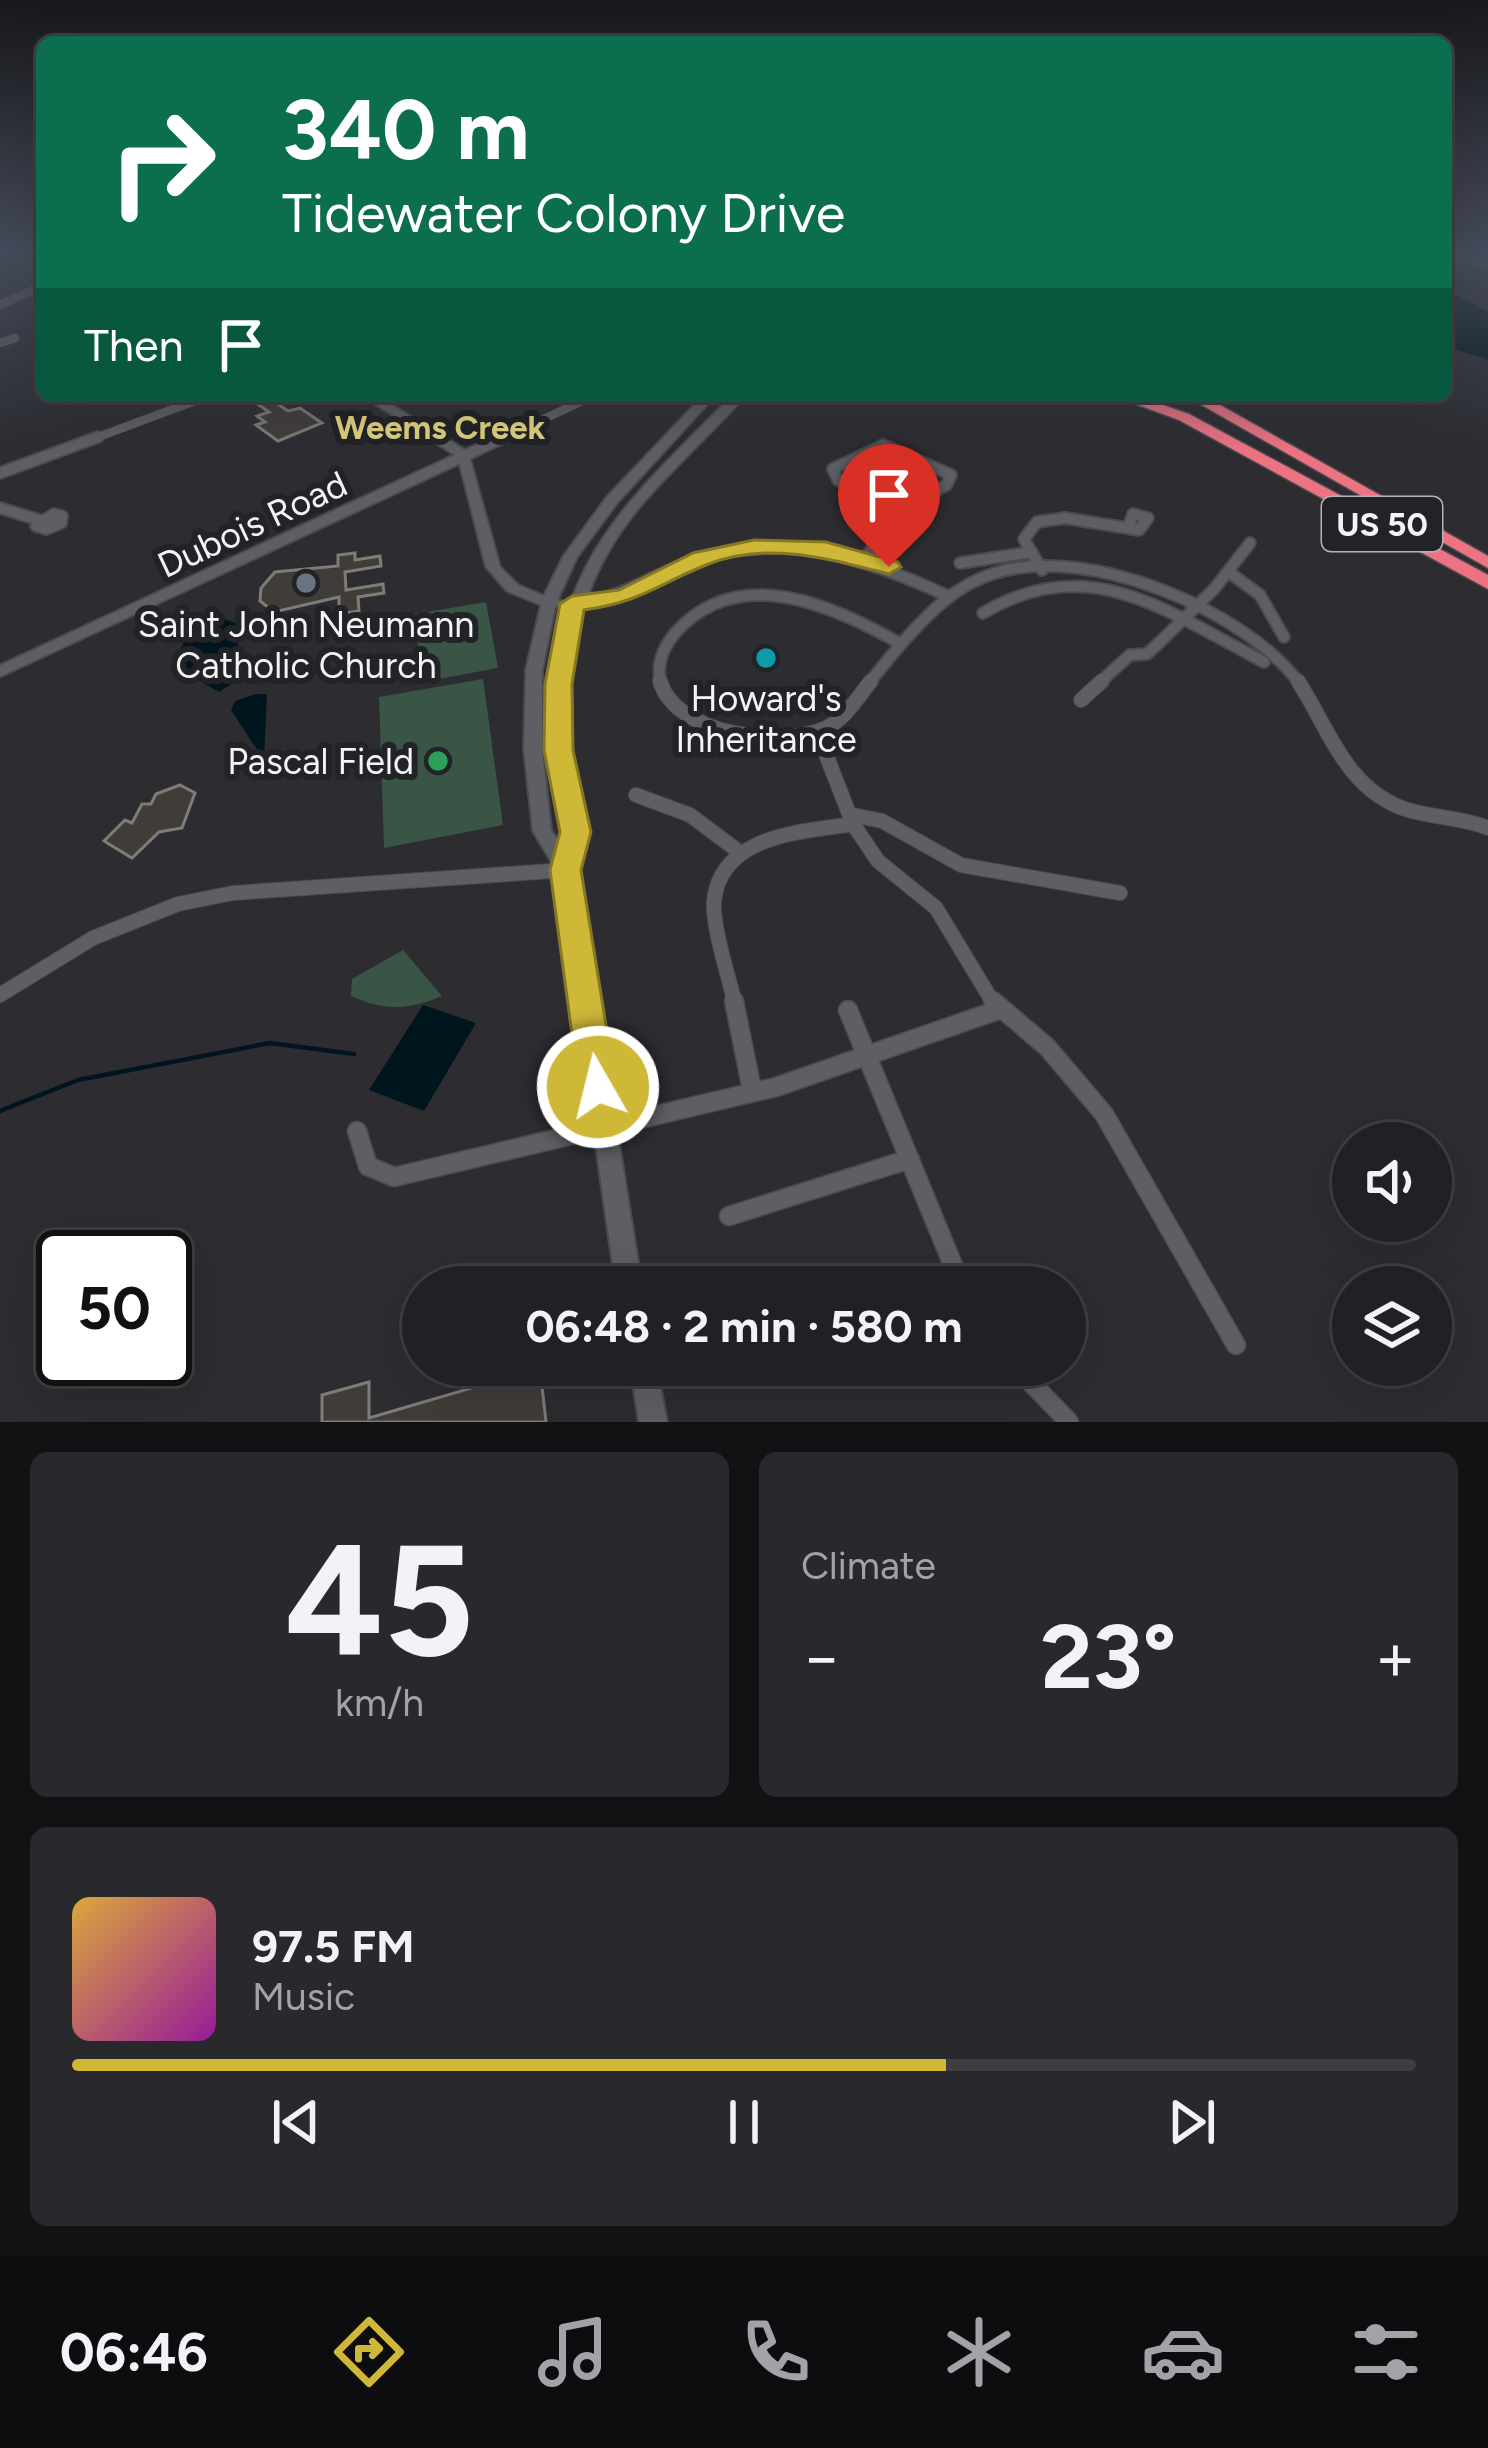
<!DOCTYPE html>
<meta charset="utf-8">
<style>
:root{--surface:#212125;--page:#29292d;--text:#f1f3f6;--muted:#a2a3a7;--line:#3e3e42;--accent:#cfb837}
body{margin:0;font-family:Figtree,sans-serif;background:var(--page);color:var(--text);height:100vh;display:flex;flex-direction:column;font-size:45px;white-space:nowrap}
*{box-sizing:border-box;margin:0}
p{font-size:39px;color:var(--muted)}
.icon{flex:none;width:66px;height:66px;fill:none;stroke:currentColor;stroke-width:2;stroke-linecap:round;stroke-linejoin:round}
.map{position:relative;height:1422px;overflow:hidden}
.sheet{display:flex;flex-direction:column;gap:30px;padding:30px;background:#121214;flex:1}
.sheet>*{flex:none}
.guide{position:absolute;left:36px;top:36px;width:1416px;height:366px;border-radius:18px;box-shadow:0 12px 48px #0002,0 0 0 3px var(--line);background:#0b6e4f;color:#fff;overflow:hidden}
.buttons{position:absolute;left:1332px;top:1122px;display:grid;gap:24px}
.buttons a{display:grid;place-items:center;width:120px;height:120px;border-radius:50%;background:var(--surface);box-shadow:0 12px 48px #0002,0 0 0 3px var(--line);font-size:60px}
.speed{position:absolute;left:36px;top:1230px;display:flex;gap:24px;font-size:60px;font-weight:700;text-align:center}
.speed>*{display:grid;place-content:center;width:156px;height:156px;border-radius:50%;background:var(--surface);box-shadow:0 12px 48px #0002,0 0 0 3px var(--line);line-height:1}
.speed .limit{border:6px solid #111;border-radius:18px;background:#fff;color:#111}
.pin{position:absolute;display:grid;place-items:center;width:102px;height:102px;color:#fff;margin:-123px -51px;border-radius:50% 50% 50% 0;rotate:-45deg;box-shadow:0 0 12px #0007}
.pin .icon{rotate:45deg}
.me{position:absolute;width:132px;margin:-66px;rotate:352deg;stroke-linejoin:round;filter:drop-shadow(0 0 9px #0008)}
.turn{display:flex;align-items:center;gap:42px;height:252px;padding:0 48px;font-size:54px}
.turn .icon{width:156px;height:156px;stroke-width:2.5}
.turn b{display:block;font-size:84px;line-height:102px}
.then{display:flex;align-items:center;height:114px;padding:0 48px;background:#0003;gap:24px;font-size:45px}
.big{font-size:90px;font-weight:700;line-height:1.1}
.sheet .widget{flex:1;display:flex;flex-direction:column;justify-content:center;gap:18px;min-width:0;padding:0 42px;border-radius:18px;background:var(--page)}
.sheet .dial{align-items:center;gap:0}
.dial b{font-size:156px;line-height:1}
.song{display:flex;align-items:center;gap:36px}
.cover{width:144px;height:144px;border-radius:18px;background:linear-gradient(135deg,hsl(40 70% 55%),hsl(300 70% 35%))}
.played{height:12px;border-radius:6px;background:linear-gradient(90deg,var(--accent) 65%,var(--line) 65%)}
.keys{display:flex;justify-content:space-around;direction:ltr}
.heat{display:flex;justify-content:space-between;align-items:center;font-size:66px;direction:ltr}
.sheet .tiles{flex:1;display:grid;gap:30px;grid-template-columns:1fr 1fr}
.widget:last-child{grid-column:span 2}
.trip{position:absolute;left:402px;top:1266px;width:684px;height:120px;border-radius:60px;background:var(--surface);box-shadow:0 12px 48px #0002,0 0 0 3px var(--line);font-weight:700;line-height:120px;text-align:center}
.dock{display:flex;height:192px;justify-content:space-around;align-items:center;background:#0d0d0f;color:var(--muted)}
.dock .icon{width:84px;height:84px}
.dock .on{color:var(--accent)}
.dock b{font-size:54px;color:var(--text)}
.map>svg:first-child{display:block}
.green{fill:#3a5445}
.water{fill:#00161e}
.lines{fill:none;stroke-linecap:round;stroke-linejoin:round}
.stream{stroke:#00161e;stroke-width:4.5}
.building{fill:#403c38;stroke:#7f7b76;stroke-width:3}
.street-far3-casing{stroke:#4a4b4e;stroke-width:9}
.street-far2-casing{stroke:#4a4b4e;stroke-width:14}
.street-far1-casing{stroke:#4a4b4e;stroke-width:16}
.street-casing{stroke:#4a4b4e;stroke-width:21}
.secondary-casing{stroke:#4a4b4e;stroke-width:4}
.highway-casing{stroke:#4a4b4e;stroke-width:3}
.street-far3{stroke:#5e5f64;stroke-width:8}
.street-far2{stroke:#5e5f64;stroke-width:10}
.street-far1{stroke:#5e5f64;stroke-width:14}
.street{stroke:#5e5f64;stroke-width:18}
.secondary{fill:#5e5f64;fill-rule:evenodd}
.highway{fill:#ed7383;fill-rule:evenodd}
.route{fill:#cfb837;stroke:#877824;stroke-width:3}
.worship-dot{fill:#6b7280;stroke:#222327;stroke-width:4.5}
.culture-dot{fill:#0f9aa8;stroke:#222327;stroke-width:4.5}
.leisure-dot{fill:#2e9e5b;stroke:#222327;stroke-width:4.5}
.labels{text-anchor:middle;stroke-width:12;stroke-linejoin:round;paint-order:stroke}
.far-neighbourhood-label{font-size:33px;font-weight:bold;fill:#dacb7d;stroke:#222327}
.shield{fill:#222327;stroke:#b5b5b9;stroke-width:3}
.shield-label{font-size:33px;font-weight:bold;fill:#f4f4f7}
.street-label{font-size:36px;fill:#f4f4f7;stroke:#222327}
.poi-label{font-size:36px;fill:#f4f4f7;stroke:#222327}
</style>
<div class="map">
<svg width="1488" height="1422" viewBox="0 0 1488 1422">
<rect width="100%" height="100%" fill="#2c2c31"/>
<path class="green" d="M 486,602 L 498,668 L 422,682 L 415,614 Z
M 483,679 L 503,825 L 384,848 L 379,697 Z
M 403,950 L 442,996 C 410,1010 383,1011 351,996 L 352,979 Z"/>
<path class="water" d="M 1446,289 L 1488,312 L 1488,359 L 1446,347 Z
M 211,615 L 239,624 L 236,681 L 219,692 L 195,678 L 177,656 L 188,633 Z
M 256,694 L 267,694 L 264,760 L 231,710 L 235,701 Z
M 423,1005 L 476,1023 L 424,1111 L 369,1090 Z"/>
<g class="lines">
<path class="stream" d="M 0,1111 L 78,1080 L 270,1043 L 354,1054"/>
</g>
<path class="building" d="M 269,398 L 288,411 L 300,408 L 322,423 L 278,441 L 256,425 L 265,422 L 257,416 L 269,412 L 256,403 Z
M 355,553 L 355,560 L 380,556 L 381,566 L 345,572 L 346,590 L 383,584 L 384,593 L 358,597 L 359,611 L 339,614 L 339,597 L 274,612 L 260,601 L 261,588 L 275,572 L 338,566 L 338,555 Z
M 180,785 L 195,793 L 182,828 L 159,832 L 132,858 L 104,841 L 125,820 L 132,823 L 142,804 L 151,804 L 156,794 Z
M 540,1368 L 546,1422 L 322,1422 L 322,1395 L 369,1382 L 369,1418 Z"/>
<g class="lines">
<g class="street-far3-casing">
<path id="street-far3" d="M 1446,254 L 1488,267
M 0,305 L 42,286
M 0,343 L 15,338
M 90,440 L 208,396
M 499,440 L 593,396"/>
</g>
<g class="street-far2-casing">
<path id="street-far2" d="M 883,445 L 951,475 L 946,485 L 899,513 L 838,480 L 833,469 Z
M 0,473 L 98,437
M 0,508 L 39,520
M 54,514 L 62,516 L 61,523 L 46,529 L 36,526 Z
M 865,558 L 899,513
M 960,563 L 1032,552
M 1042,570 L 1024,539 L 1037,522 L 1065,518 L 1139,530 L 1148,518 L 1133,514 L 1128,528
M 1230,573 L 1260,595 L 1284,637
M 572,604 C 615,601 646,579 684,564 C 779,529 862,556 950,597
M 983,613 C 1090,550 1167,612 1264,662
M 901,644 C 928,614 955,585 995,573 C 1087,544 1244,609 1300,684
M 0,671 L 505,437
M 661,684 C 656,665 663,647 676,632 C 740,562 833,606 901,644
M 868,684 L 901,644
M 1098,684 L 1130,655 L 1147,654 L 1161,641 L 1215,588 L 1250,543"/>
</g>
<g class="street-far1-casing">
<path id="street-far1" d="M 660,681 C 676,736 781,748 826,728 C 845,719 858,697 871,681
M 1298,681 C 1329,729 1346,789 1405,809 C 1432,818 1461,817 1488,828
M 1081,700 L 1102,681
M 818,734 L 853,824 L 878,861 L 936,908 L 994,1004
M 636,795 L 690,815 L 738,851
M 853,815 L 882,821 L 961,865 L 1120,893
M 0,995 L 93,938 L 178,904 L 233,893 L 566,870
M 735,1004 C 729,977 712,927 714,901 C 721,834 803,832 853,824"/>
</g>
<g class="street-casing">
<path id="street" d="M 734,1001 L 752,1090
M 993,1001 L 1047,1047 L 1104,1114 L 1236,1345
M 848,1010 L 962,1287
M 357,1131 L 368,1166 L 394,1177 L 776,1087 L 998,1010
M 729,1216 L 910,1159
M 1014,1365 L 1069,1422"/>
</g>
<g class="secondary-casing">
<path id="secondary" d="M 363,396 L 377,396 L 468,452 L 500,567 L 518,585 L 544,596 L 563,557 L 607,497 L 703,396 L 715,396 L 617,503 L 577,557 L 558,599 L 564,603 L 555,607 L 542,670 L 542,749 L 551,830 L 563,849 C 573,806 550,764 551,721 C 554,560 627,502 732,396 L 745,396 C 712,433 675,466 643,503 C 588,566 566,642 567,725 C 568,762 587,797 584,834 C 583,846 579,858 575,870 L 642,1287 L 616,1287 L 557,871 L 533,831 L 524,749 L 526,670 L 541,605 L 507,591 L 486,567 L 458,457 Z
M 630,1365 L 656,1365 L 667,1422 L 639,1422 Z"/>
</g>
<g class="highway-casing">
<path id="highway" d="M 1114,396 L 1136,396 L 1189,414 L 1488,575 L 1488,589 L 1179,420 Z
M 1186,396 L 1204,396 L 1488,556 L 1488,568 Z"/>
</g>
<use href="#street-far3" class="street-far3"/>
<use href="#street-far2" class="street-far2"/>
<use href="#street-far1" class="street-far1"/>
<use href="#street" class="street"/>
<use href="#secondary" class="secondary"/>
<use href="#highway" class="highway"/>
</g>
<linearGradient id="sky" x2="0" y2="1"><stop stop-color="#18181b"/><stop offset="0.56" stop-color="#454b5a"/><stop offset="1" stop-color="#454b5a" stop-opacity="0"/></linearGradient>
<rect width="1488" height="451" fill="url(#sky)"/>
<path class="route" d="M 754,540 L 826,542 L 898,562 L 901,567 L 889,574 C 830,559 766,540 706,565 C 656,585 641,602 584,610 L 572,684 L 573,750 L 591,832 L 581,870 L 616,1087 L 611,1100 L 598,1105 L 585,1100 L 579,1087 L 550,870 L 560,832 L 544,750 L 545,684 L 560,604 L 572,596 L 619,590 L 693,553 Z"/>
<circle class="worship-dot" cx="306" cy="583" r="12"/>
<circle class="culture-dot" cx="766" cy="658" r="12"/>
<circle class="leisure-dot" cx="438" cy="761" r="12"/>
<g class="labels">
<g class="far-neighbourhood-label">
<text x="440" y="439">Weems Creek</text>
</g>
<rect class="shield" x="1322" y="497" width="120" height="54" rx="9"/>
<g class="shield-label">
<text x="1382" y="536">US 50</text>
</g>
<g class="street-label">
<text transform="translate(252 524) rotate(-25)" y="13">Dubois Road</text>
</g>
<g class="poi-label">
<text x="306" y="637">Saint John Neumann<tspan x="306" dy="41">Catholic Church</tspan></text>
<text x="766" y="711">Howard's<tspan x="766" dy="41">Inheritance</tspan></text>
<text x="414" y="774" text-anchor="end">Pascal Field</text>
</g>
</g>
</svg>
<div class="buttons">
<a><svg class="icon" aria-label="sound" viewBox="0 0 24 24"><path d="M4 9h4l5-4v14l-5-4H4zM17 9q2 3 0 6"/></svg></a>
<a><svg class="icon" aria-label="layers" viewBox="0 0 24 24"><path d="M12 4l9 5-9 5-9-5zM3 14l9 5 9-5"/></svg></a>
</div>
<div class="speed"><div class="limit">50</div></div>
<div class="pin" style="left:889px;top:567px;background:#d93025"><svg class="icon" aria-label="arrive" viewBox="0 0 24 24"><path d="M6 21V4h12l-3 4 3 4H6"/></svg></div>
<svg class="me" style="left:598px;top:1087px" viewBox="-20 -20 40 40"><circle r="17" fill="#cfb837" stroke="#fff" stroke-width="3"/><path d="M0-11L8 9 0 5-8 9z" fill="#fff"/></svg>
<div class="trip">06:48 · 2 min · 580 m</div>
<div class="guide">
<div class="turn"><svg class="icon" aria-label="right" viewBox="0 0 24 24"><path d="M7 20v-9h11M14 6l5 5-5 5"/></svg><div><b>340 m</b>Tidewater Colony Drive</div></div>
<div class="then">Then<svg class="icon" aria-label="arrive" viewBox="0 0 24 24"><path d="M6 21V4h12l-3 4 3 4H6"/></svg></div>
</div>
</div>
<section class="sheet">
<div class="tiles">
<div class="widget dial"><b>45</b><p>km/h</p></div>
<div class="widget"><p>Climate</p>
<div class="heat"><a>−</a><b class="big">23°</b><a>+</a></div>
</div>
<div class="widget">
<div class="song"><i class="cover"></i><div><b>97.5 FM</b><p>Music</p></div></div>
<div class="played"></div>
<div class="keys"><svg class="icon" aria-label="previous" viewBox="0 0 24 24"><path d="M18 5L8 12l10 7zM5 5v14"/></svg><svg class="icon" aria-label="pause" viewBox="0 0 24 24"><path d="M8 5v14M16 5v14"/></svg><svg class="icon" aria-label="next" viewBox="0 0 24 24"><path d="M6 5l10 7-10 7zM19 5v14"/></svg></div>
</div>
</div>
</section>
<nav class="dock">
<b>06:46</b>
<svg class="icon on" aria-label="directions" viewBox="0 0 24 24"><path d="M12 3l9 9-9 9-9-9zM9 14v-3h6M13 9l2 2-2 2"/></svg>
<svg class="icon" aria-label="music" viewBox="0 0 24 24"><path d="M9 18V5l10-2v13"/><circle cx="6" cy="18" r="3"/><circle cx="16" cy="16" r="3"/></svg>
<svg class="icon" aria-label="phone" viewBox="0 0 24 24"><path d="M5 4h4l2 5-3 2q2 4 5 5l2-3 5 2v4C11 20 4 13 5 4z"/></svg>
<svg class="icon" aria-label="climate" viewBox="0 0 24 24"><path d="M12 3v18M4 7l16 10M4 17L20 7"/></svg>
<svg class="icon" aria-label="car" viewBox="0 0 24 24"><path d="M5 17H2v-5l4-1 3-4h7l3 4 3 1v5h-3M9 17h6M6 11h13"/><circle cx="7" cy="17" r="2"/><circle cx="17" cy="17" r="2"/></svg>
<svg class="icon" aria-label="filters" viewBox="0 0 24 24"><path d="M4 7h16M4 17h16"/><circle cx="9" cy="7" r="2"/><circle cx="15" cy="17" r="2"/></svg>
</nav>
